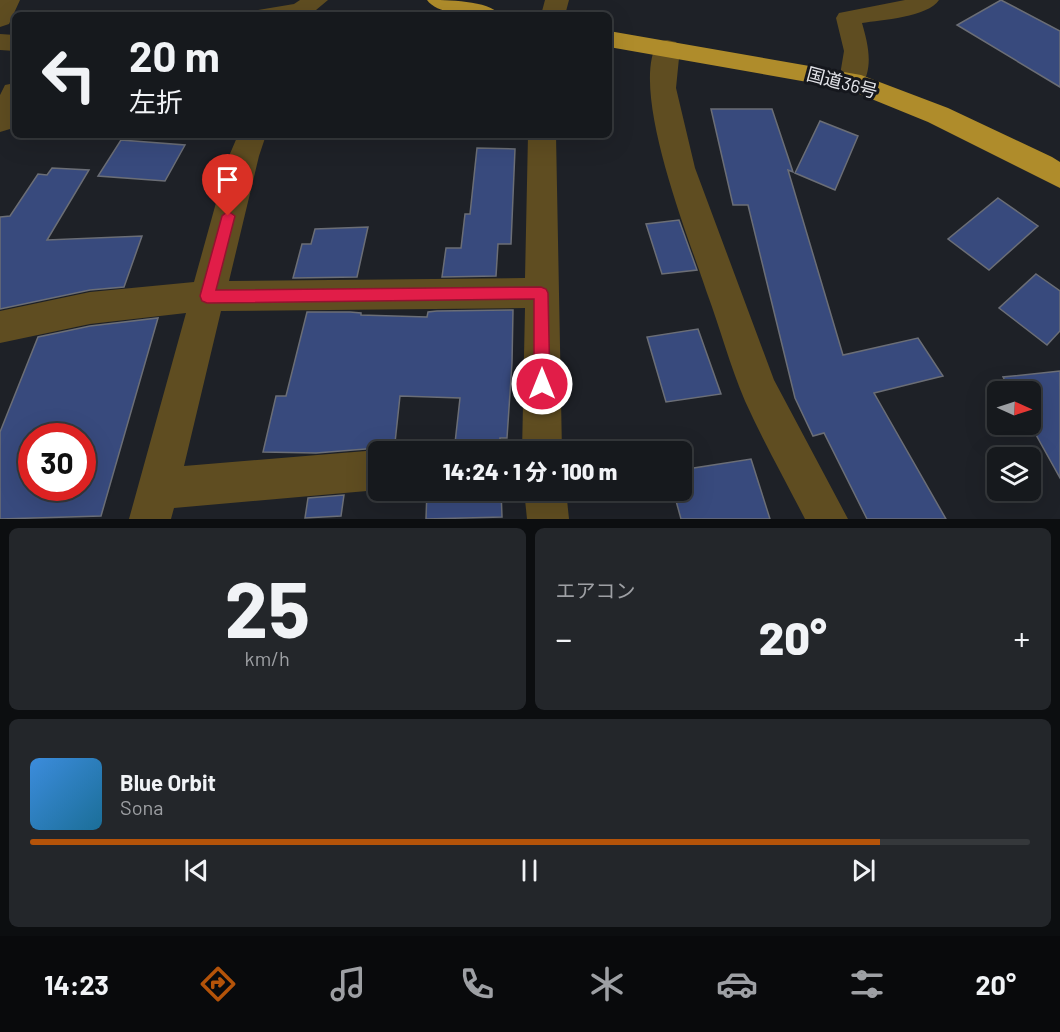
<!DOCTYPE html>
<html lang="ja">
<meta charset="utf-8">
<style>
:root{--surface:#16191d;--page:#23262a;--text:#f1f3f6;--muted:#9ea0a4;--line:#35383b;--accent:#b45309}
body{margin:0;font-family:Barlow,"Noto Sans JP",sans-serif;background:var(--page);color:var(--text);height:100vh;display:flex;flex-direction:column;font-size:22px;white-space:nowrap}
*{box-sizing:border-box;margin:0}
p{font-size:20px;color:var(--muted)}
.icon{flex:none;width:33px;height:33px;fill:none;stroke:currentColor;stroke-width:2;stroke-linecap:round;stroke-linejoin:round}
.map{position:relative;height:519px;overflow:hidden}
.sheet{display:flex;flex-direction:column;gap:9px;padding:9px;background:#0c0e10;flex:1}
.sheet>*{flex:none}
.banner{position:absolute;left:12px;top:12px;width:600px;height:126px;border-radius:9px;box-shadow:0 6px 24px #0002,0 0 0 2px var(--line);background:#16191d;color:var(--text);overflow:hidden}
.needle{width:39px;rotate:93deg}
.fabs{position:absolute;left:987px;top:381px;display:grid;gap:12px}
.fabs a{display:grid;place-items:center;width:54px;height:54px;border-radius:9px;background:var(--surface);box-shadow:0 6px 24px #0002,0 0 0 2px var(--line);font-size:30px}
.speed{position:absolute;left:18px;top:423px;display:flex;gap:12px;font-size:30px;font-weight:700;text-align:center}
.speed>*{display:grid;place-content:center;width:78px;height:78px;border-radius:50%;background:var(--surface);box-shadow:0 6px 24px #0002,0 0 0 2px var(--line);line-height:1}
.speed .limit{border:9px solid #d22;background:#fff;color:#111}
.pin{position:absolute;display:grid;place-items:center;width:51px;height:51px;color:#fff;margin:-62px -26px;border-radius:50% 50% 50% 0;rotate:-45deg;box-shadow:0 0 6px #0007}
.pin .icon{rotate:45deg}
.me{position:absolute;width:66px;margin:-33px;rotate:0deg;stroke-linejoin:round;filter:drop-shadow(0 0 4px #0008)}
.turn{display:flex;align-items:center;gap:21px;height:126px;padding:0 18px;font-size:27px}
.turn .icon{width:78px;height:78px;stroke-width:2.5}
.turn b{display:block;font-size:42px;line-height:51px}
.big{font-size:45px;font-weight:800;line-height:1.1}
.sheet .card{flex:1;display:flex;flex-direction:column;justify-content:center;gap:9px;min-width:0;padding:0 21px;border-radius:9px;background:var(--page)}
.sheet .dial{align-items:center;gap:0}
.dial b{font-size:78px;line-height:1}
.song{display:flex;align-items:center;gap:18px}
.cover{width:72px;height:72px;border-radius:9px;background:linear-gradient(135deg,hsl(210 70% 55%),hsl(200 70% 35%))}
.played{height:6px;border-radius:3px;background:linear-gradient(90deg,var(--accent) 85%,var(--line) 85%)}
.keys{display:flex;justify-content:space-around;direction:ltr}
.heat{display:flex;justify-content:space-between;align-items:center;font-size:33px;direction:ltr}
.sheet .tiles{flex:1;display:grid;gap:9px;grid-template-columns:1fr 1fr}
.card:last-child{grid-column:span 2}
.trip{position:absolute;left:368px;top:441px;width:324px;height:60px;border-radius:9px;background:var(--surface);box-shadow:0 6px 24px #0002,0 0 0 2px var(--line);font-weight:800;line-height:60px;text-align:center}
.dock{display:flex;height:96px;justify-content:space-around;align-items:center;background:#090a0c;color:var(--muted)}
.dock .icon{width:42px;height:42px}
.dock .current{color:var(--accent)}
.dock b{font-size:27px;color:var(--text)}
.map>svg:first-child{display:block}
.building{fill:#384a7d;stroke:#6b6e76;stroke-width:1.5;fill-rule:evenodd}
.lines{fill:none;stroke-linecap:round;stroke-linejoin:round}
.minor{fill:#5f4d21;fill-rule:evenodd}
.highway{fill:#af8c2b;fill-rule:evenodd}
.route{fill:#e11d48;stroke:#92132f;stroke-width:1.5}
.labels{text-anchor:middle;stroke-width:6;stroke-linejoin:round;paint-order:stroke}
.street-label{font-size:18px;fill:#e3e4e9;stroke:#15171d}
</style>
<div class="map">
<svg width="1060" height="519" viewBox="0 0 1060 519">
<rect width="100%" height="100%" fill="#1e2127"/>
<path class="building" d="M 1001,0 L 1060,31 L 1060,87 L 957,25 Z
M 711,109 L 772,109 L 793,172 L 788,170 L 843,355 L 918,338 L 943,376 L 874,393 L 946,519 L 867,519 L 824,433 L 813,436 L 795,398 L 748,205 L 733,205 Z
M 820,121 L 858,136 L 835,190 L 795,173 Z
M 121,140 L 185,145 L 165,181 L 98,176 Z
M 477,148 L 515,149 L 511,244 L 498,244 L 496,276 L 442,277 L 446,248 L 461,248 L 465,214 L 470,214 Z
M 52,168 L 89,170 L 47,240 L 142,236 L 124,287 L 90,290 L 0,309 L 0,217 L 10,216 L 38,174 L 47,175 Z
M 998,198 L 1038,226 L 989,270 L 948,239 Z
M 679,220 L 697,270 L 662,274 L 646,224 Z
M 368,227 L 357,277 L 293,278 L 302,244 L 311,244 L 315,229 Z
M 1036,274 L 1060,291 L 1060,331 L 1047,345 L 999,308 Z
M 513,310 L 512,363 L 507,438 L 500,438 L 500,452 L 454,452 L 460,398 L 400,396 L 394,452 L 384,452 L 378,448 L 316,453 L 263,452 L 276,396 L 286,396 L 307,312 L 350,312 L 361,313 L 361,315 L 427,317 L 428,312 L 437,311 Z
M 158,318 L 101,516 L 0,519 L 0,432 L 38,337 L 90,326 ZM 32,436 L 82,436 L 82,488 L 32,488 Z
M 698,329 L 721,394 L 666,402 L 647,337 Z
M 1060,371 L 1060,478 L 1030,424 L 1030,392 L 1011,392 L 1003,377 Z
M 751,459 L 770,519 L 681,519 L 673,490 L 681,490 L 681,470 Z
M 427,490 L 501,490 L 502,517 L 426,519 Z
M 344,495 L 341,516 L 305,518 L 308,498 Z"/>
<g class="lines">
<path class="minor" d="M 0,0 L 20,0 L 9,24 L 0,27 Z
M 300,0 L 328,0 L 310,15 L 255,15 L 258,10 L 294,4 Z
M 545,0 L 569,0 L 565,15 L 541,15 Z
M 905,0 L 939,0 C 928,17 881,20 862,23 C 868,44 874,67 861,87 L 852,90 L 843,87 L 839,81 L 844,51 L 836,18 L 839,13 Z
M 0,34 L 15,35 L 15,51 L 0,50 Z
M 667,40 L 676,42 L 680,48 L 676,88 L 695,168 L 774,380 L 848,519 L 805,519 C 785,480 763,441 745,401 C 730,366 720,328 707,293 C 690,241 628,89 658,42 Z
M 15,83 L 15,120 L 10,129 L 0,132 L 0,95 L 5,85 Z
M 238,135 L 266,135 L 259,156 L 229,281 L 525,278 L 528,135 L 556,135 L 562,452 L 522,452 L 525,308 L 221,311 L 184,466 L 378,450 L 382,452 L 378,452 L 378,490 L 174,508 L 171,519 L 129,519 L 186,313 L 90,324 L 0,343 L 0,311 L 90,292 L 194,282 L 229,156 Z
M 524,490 L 566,490 L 569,519 L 527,519 Z"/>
<path class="highway" d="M 427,0 C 446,0 489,0 500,15 C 481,15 439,17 427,0 Z
M 609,31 L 861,75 L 948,108 L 1052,157 L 1060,162 L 1060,188 L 928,122 L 847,89 L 609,47 Z"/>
</g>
<path class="route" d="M 228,211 L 235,216 L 216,290 L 541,287 L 546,289 L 548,293 L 550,384 L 547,389 L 542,391 L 536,389 L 534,384 L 534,299 L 207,303 L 202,301 L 200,296 L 222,216 Z"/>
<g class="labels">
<g class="street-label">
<text transform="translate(842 83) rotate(15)" y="6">国道36号</text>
</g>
</g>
</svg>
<div class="fabs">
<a><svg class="needle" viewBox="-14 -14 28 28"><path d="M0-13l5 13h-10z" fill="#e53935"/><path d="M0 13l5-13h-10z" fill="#9ea0a4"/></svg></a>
<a><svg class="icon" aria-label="layers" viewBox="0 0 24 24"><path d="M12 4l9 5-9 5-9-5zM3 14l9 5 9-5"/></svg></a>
</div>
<div class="speed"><div class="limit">30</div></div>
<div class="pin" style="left:228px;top:216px;background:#d93025"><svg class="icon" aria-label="arrive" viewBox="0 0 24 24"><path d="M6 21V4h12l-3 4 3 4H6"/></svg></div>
<svg class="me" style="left:542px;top:384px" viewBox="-20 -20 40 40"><circle r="17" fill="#e11d48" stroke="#fff" stroke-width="3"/><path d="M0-11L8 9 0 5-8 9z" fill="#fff"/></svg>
<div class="trip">14:24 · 1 分 · 100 m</div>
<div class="banner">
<div class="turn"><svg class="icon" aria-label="left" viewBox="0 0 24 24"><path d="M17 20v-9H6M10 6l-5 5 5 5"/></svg><div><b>20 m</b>左折</div></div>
</div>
</div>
<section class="sheet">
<div class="tiles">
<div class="card dial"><b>25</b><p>km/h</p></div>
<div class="card"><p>エアコン</p>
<div class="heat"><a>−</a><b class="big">20°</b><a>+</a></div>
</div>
<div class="card">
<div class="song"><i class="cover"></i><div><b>Blue Orbit</b><p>Sona</p></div></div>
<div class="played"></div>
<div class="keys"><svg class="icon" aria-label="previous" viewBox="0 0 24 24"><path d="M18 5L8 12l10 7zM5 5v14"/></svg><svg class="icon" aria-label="pause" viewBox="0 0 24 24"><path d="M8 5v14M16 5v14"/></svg><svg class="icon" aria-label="next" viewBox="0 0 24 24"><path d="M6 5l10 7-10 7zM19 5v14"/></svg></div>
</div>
</div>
</section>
<nav class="dock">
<b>14:23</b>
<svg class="icon current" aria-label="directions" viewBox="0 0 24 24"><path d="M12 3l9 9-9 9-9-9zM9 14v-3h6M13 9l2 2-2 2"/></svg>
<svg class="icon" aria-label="music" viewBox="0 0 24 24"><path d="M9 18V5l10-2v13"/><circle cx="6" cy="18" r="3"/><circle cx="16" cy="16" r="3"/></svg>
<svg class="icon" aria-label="phone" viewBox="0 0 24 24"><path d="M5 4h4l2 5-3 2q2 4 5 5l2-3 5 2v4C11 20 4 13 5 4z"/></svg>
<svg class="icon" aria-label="climate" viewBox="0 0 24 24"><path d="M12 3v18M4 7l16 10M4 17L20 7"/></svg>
<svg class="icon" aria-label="car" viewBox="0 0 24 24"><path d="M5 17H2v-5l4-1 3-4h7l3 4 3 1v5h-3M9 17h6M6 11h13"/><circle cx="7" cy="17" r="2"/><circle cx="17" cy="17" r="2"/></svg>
<svg class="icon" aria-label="filters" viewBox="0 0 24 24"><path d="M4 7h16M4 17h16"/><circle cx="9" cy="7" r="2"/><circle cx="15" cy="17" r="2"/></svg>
<b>20°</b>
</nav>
